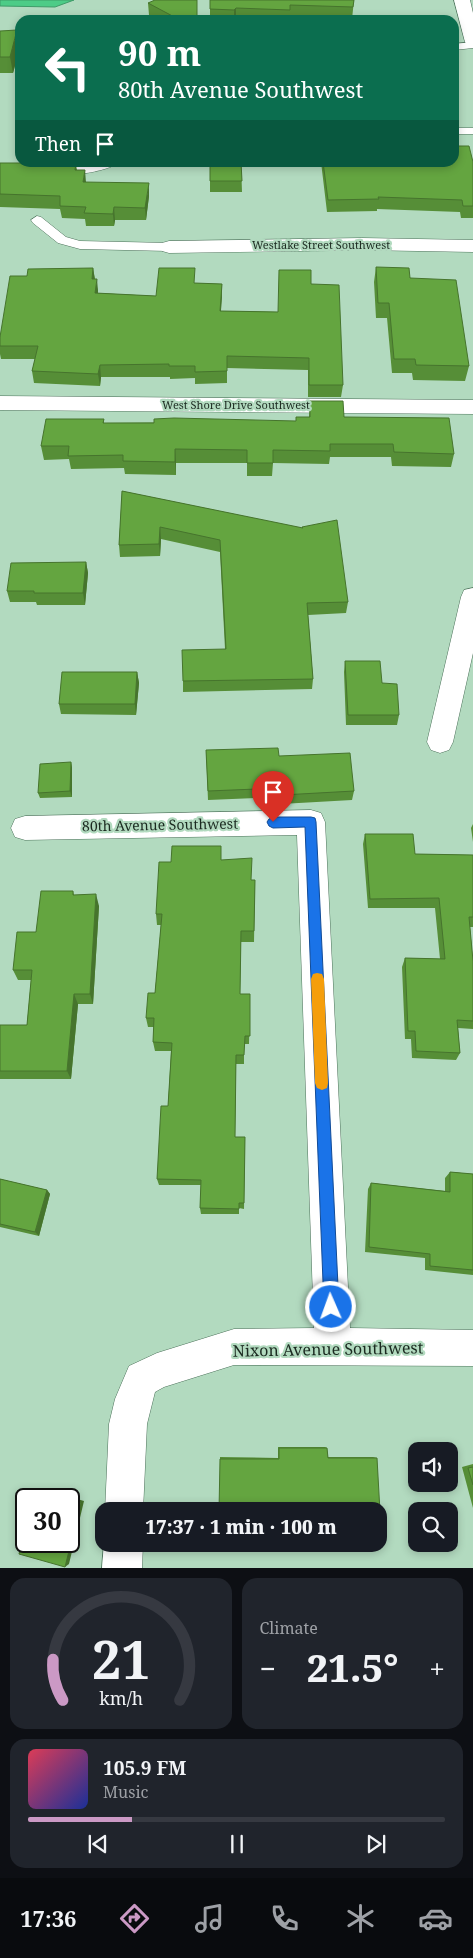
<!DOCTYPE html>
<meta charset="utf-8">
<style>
:root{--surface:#171b24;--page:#20242c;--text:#f1f3f6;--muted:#9ea1a6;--line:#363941;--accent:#cb99c5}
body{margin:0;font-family:"Noto Serif",serif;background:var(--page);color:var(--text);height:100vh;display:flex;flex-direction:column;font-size:19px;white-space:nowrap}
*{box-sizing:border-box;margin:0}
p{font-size:16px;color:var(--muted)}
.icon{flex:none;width:28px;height:28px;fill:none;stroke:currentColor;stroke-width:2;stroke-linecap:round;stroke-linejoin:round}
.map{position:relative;height:1568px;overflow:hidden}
.drawer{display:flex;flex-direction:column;gap:10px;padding:10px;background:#0d0f14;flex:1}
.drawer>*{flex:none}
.guide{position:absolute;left:15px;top:15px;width:444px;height:152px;border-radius:15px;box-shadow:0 2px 8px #0003;background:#0b6e4f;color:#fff;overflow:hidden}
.buttons{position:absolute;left:408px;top:1442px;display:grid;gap:10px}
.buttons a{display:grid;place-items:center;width:50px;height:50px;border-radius:10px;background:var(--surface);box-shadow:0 2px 8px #0003;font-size:25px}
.speed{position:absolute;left:15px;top:1488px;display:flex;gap:10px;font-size:25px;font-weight:700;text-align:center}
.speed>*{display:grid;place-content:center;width:65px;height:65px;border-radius:50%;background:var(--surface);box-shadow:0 2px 8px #0003;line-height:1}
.speed .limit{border:2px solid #111;border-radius:8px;background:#fff;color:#111}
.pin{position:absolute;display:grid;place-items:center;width:42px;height:42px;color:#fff;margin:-51px -21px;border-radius:50% 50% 50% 0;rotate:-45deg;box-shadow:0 0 5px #0007}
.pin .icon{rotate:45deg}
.me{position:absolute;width:55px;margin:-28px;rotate:358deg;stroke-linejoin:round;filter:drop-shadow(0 0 4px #0008)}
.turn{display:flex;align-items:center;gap:18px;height:105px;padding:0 20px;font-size:22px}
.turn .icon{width:65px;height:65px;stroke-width:2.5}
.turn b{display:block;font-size:35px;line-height:42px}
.then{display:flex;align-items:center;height:48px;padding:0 20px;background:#0003;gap:10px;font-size:19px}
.big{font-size:38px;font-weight:800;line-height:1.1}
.drawer .tile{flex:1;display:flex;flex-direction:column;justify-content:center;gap:8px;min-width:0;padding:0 18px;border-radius:15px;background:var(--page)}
.drawer .dial{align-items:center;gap:0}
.dial svg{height:130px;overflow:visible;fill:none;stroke:var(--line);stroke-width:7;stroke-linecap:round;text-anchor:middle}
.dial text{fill:var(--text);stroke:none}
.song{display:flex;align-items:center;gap:15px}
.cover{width:60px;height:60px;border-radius:8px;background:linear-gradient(135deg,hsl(350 70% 55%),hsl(230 70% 35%))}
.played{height:5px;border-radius:2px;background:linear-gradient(90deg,var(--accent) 25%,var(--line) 25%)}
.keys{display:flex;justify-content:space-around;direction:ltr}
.heat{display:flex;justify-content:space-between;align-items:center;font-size:28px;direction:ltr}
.drawer .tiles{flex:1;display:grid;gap:10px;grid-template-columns:1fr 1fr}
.tile:last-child{grid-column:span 2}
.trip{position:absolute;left:95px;top:1502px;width:292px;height:50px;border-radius:15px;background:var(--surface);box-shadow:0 2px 8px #0003;font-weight:800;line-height:50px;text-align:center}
.menu{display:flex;height:80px;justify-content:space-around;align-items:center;background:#090b0e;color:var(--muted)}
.menu .icon{width:35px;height:35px}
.menu .active{color:var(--accent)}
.menu b{font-size:22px;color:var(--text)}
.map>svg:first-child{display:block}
.water{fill:#4dcc87;stroke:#3e9b68}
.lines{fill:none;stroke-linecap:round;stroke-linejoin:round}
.service-casing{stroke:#4c715a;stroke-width:1}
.minor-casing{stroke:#4c715a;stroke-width:1}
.service{fill:#fff;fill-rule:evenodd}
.minor{fill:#fff;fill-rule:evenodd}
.wall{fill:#568e37}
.shaded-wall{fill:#46742d}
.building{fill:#64a540;stroke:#46742d}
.route{fill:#1a73e8;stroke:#114b97}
.slow{fill:#f59e0b}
.labels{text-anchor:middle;stroke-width:4.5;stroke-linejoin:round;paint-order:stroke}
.far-street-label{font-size:11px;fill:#1b2a20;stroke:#b2dabf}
.street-label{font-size:14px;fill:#1b2a20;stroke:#b2dabf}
.near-street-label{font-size:16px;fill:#1b2a20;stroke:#b2dabf}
</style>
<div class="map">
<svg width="473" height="1568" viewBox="0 0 473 1568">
<rect width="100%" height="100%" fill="#b2dabf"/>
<path class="water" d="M 0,0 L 74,0 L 55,7 L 0,6 Z"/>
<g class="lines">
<g class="service-casing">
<path id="service" d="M 473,42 L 473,48 L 454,50 L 454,44 Z
M 454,128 L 473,128 L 473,134 L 454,134 Z
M 103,162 L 119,162 C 109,172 57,180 47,170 C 53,164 90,167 103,162 Z
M 37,216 L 41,217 L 66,237 L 80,241 L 169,243 L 175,247 L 169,251 L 80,249 L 58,243 L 33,223 L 31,220 Z"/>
</g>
<g class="minor-casing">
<path id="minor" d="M 454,0 L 470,0 L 473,13 L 473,47 L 467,45 L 465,42 Z
M 362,238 L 473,240 L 473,252 L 362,250 L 169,253 L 162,251 L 159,247 L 162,243 L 169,241 Z
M 0,396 L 473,400 L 473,414 L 0,410 Z
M 473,588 L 473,653 L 453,742 L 449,750 L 440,753 L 431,750 L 427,742 L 461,597 L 464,590 Z
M 311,810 L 321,813 L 325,822 L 350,1328 L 473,1330 L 473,1366 L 234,1365 L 164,1387 L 155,1392 L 147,1424 L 143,1511 L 105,1511 L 109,1424 L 115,1399 L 129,1366 L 157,1353 L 234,1329 L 314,1328 L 297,835 L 25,840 L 15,837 L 11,828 L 15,819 L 25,816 Z
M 104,1543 L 143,1544 L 142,1568 L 102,1568 Z"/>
</g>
<use href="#service" class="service"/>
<use href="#minor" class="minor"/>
</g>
<path class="wall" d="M 197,0 L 197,20 L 158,20 L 149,15 L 148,3 Z
M 210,0 L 354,0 L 352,19 L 290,17 L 290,20 L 210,20 Z
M 0,31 L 20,47 L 13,73 L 0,73 Z
M 49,162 L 80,162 L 79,165 L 76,165 L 77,170 L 86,182 L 149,196 L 146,220 L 115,220 L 114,226 L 86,226 L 85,219 L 62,218 L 60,209 L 0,207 L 0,163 L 49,163 Z
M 241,162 L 242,192 L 210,192 L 210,181 Z
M 321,162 L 473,162 L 473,218 L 461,218 L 460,212 L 377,209 L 377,211 L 327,212 Z
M 376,267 L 410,278 L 469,366 L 465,381 L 413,380 L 412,373 L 392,373 L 387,318 L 376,318 L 374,282 Z
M 93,268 L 95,279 L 98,291 L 98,293 L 156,296 L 195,283 L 222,284 L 221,311 L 278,312 L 311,284 L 343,385 L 341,397 L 308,397 L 308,370 L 227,368 L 227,383 L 195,384 L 195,378 L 170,379 L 170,377 L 101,377 L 100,386 L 34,383 L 32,371 L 35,359 L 1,359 L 0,354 L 0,337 L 27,276 Z
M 310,401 L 344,417 L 454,454 L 451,467 L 392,466 L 391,457 L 330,457 L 329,464 L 273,463 L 272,476 L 247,476 L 247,463 L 176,463 L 176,475 L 125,474 L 124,468 L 71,469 L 69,459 L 44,460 L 41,446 L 104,419 L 104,423 L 296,421 L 309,417 Z
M 122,491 L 302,528 L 302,527 L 348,602 L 346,613 L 308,615 L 313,679 L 312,689 L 183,692 L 183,681 L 225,649 L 220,552 L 161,539 L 160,556 L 120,557 L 119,545 Z
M 86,562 L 88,573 L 85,605 L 37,605 L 36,602 L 10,602 L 7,591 Z
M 345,661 L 382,683 L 399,715 L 397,725 L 346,725 L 344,672 Z
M 137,672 L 139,683 L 136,715 L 61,714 L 59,704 Z
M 206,750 L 279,756 L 354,791 L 352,800 L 281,804 L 281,797 L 208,800 Z
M 71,762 L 72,768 L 72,797 L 40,798 L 38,793 Z
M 473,824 L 473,842 L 471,828 Z
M 365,834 L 415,854 L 473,855 L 473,927 L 470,927 L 473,961 L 473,1029 L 458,1028 L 460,1053 L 456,1060 L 412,1058 L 411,1039 L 405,1039 L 402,967 L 405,958 L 440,959 L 435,908 L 368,908 L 363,844 Z
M 221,860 L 251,880 L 255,880 L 254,942 L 241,942 L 240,994 L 250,994 L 249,1044 L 244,1044 L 244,1064 L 236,1064 L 235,1137 L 245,1137 L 244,1209 L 239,1208 L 239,1214 L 201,1214 L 200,1208 L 201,1185 L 159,1185 L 157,1179 L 168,1106 L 171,1051 L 155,1051 L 153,1042 L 154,1027 L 148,1027 L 146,1018 L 155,993 L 161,925 L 157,925 L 156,914 L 171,862 Z
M 73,891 L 74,895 L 99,906 L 93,1004 L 78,1004 L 71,1079 L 0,1079 L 0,1025 L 27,1025 L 31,980 L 18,980 L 13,970 L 36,932 Z
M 450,1172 L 473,1174 L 473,1275 L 425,1270 L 425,1258 L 365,1252 L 368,1189 L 371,1183 L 445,1191 L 445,1178 Z
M 0,1179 L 47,1190 L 50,1194 L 39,1236 L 0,1227 Z
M 278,1447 L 325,1447 L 327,1448 L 328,1457 L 373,1457 L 377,1458 L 379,1530 L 220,1459 L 220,1457 L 278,1458 Z
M 473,1464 L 473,1508 L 462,1467 Z"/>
<path class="shaded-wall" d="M 236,8 L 236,20 L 234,20 L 234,10 Z
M 17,30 L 20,47 L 13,73 L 10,57 Z
M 85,170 L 86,183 L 83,182 Z
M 149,183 L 149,196 L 146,220 L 145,208 Z
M 114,207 L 115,220 L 114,226 L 113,214 Z
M 93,268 L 95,281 L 92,279 Z
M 97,279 L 98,291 L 96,306 L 95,293 Z
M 222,284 L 222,296 L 220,323 L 220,311 Z
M 100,365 L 101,377 L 100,386 L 98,374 Z
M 175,449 L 176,463 L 176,475 L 175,462 Z
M 160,527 L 161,539 L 160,556 L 159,544 Z
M 86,562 L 88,573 L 85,605 L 83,593 Z
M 137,672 L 139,683 L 136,715 L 135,704 Z
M 71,762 L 72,768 L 72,797 L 70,791 Z
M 96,894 L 99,906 L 93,1004 L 90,994 Z
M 74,994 L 78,1004 L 71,1079 L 67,1071 Z
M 47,1190 L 50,1194 L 39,1236 L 35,1232 Z
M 40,1488 L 84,1501 L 69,1564 L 65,1567 L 69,1499 L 36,1490 Z"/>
<path class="building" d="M 155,0 L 197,0 L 197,18 L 192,18 L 191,20 L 180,20 L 148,3 Z
M 210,0 L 354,0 L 353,7 L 290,5 L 290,10 L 236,8 L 234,10 L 210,9 Z
M 17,30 L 10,57 L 0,57 L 0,31 Z
M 454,146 L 469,146 L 473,162 L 473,206 L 463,206 L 462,200 L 378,197 L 379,199 L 328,200 L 323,162 L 454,162 Z
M 210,162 L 241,162 L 242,181 L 210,181 Z
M 0,163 L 76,163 L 75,170 L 85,170 L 83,182 L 149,183 L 145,208 L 114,207 L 113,214 L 84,213 L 86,207 L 60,206 L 60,196 L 0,194 Z
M 376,267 L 409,268 L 410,278 L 456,280 L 469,366 L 416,365 L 415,359 L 394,359 L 389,303 L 378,303 Z
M 93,268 L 92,279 L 97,279 L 95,293 L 156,296 L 159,268 L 195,268 L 194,283 L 222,284 L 220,311 L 278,312 L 279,270 L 311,270 L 311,284 L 339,285 L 343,385 L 309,385 L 309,358 L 227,356 L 227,371 L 195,372 L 195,366 L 169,366 L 169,364 L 100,365 L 98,374 L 32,371 L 38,346 L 0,346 L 0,337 L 10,276 L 27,276 L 28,269 Z
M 310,401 L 343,401 L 344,417 L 449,418 L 454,454 L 394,452 L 393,444 L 330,444 L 330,451 L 273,450 L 273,463 L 247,463 L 247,450 L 175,449 L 175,462 L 123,461 L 123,455 L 68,456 L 69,446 L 41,446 L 46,419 L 104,419 L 103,423 L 154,423 L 154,419 L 174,418 L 296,421 L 296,417 L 310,417 Z
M 122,491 L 303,528 L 302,527 L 337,520 L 348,602 L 307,603 L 313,679 L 183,681 L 182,650 L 226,649 L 220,540 L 160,527 L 159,544 L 119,545 Z
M 86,562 L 83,593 L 34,593 L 34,591 L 7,591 L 11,563 Z
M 345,661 L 380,661 L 382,683 L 397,684 L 399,715 L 348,715 Z
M 62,672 L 137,672 L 135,704 L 59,704 Z
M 278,748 L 279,756 L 350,753 L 354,791 L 282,795 L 281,788 L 208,791 L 206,750 Z
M 71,762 L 70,791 L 38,793 L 40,764 Z
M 365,834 L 413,834 L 415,854 L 473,855 L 473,917 L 469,917 L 473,961 L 473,1021 L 457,1020 L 460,1053 L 416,1051 L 415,1031 L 408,1031 L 405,958 L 445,959 L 439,898 L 370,899 Z
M 172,846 L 221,846 L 221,860 L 252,858 L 251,880 L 255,880 L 254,931 L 241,931 L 240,994 L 250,994 L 250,1036 L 245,1036 L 244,1055 L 236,1055 L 235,1137 L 245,1137 L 244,1203 L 239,1203 L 239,1209 L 200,1208 L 201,1180 L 157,1179 L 161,1106 L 168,1106 L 172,1043 L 153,1042 L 154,1018 L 146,1018 L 148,993 L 155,993 L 162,914 L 156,914 L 159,862 L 171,862 Z
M 41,891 L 73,891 L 73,895 L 96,894 L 90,994 L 74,994 L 67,1071 L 0,1071 L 0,1025 L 27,1025 L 32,970 L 13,970 L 17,932 L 36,932 Z
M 450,1172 L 473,1174 L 473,1270 L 430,1266 L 430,1254 L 369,1247 L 371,1183 L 450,1192 Z
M 0,1179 L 47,1190 L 35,1232 L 0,1224 Z
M 279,1448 L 327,1448 L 328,1458 L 377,1458 L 381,1530 L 379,1530 L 379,1511 L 219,1511 L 220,1459 L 279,1459 Z
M 473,1467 L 473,1485 L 468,1468 Z
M 36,1490 L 67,1499 L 33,1499 Z
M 69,1499 L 81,1503 L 65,1567 L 19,1554 L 26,1526 L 26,1541 L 69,1541 Z"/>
<path class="route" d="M 273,817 L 311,817 L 315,818 L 316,822 L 339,1307 L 336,1312 L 331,1314 L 326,1312 L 324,1307 L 305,827 L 273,828 L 269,826 L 267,822 L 269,819 Z"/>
<path class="slow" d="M 317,973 L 322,974 L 324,979 L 328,1083 L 327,1088 L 322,1090 L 317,1088 L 315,1083 L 311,979 L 313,974 Z"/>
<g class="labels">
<g class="far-street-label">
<text x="321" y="249">Westlake Street Southwest</text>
<text x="236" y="409">West Shore Drive Southwest</text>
</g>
<g class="street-label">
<text transform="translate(160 825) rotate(-1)" y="5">80th Avenue Southwest</text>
</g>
<g class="near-street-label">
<text transform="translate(328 1349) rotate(-1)" y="6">Nixon Avenue Southwest</text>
</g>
</g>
</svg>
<div class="buttons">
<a><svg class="icon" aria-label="sound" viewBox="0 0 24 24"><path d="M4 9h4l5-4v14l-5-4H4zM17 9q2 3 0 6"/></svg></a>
<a><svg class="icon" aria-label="search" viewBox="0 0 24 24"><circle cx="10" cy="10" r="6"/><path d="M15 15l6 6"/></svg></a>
</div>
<div class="speed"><div class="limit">30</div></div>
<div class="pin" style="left:273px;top:822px;background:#d93025"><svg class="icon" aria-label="arrive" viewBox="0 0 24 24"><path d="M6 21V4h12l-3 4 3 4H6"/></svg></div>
<svg class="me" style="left:331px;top:1307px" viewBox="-20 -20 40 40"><circle r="17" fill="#1a73e8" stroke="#fff" stroke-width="3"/><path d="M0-11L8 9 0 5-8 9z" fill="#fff"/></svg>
<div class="trip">17:37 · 1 min · 100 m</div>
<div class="guide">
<div class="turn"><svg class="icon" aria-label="left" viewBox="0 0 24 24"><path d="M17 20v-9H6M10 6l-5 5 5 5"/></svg><div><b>90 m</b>80th Avenue Southwest</div></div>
<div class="then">Then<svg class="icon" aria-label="arrive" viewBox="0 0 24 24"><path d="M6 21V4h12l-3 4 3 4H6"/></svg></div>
</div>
</div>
<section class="drawer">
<div class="tiles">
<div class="tile dial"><svg viewBox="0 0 100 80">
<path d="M14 69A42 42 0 1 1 86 69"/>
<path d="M14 69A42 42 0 0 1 8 44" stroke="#cb99c5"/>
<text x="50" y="56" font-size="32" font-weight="700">21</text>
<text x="50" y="72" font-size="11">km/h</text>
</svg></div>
<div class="tile"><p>Climate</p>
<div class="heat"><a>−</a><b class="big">21.5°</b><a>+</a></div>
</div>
<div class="tile">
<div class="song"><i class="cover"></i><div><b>105.9 FM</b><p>Music</p></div></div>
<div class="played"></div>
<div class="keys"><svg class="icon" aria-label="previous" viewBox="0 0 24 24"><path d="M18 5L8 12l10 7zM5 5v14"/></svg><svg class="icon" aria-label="pause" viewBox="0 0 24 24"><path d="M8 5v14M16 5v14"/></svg><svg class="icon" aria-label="next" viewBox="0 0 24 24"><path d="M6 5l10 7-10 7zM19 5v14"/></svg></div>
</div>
</div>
</section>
<nav class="menu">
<b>17:36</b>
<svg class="icon active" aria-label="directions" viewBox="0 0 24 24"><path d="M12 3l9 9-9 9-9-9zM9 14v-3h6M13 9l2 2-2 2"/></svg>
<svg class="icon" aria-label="music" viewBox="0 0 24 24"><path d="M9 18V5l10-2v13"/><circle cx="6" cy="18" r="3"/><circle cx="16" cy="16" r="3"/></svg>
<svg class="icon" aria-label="phone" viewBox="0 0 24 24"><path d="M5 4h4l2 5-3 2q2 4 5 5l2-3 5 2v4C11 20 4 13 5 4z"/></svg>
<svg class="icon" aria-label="climate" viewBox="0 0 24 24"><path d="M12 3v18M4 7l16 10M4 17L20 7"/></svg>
<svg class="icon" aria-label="car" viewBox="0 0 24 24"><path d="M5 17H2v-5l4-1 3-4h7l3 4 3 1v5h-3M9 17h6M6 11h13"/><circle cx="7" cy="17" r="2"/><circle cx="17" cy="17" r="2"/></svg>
</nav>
